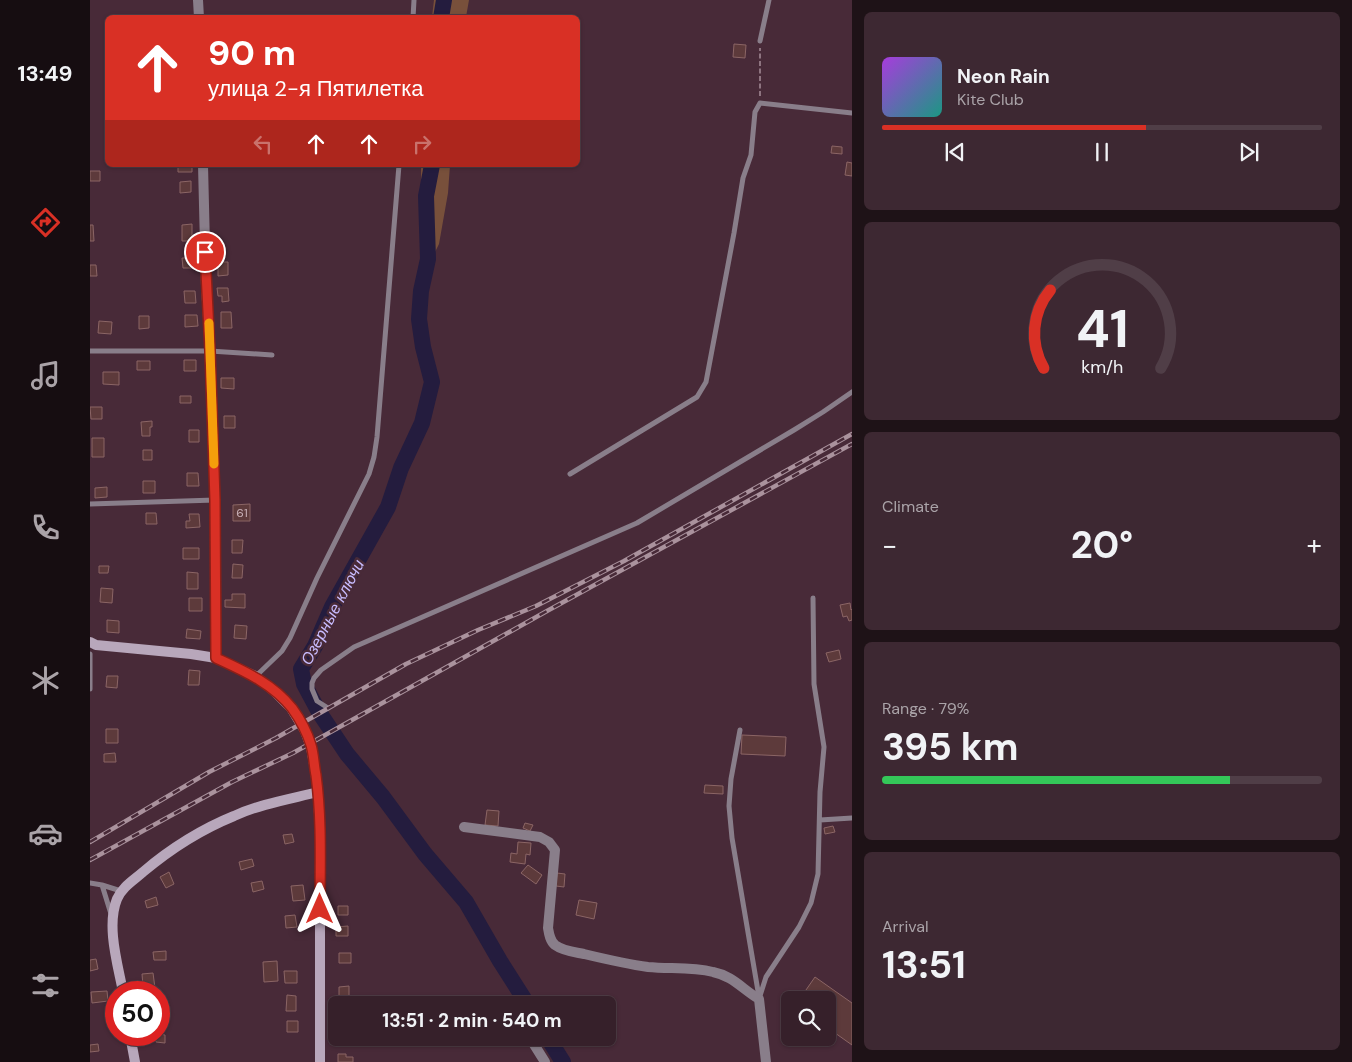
<!DOCTYPE html>
<meta charset="utf-8">
<style>
:root{--surface:#36202a;--page:#3d2832;--text:#f1f3f6;--muted:#aaa3a8;--line:#503e47;--accent:#d93025}
body{margin:0;font-family:"DM Sans",sans-serif;background:var(--page);color:var(--text);height:100vh;display:flex;flex-direction:column;font-size:19px;white-space:nowrap}
*{box-sizing:border-box;margin:0}
p{font-size:16px;color:var(--muted)}
.icon{flex:none;width:28px;height:28px;fill:none;stroke:currentColor;stroke-width:2;stroke-linecap:round;stroke-linejoin:round}
.map{position:relative;flex:1;overflow:hidden}
.drawer{display:flex;flex-direction:column;gap:12px;padding:12px;background:#1e1217;width:500px}
.drawer>*{flex:none}
.guide{position:absolute;left:15px;top:15px;width:475px;height:152px;border-radius:8px;box-shadow:0 1px 4px #0004,0 0 0 1px var(--line);background:#d93025;color:#fff;overflow:hidden}
.buttons{position:absolute;left:691px;top:991px;display:grid;gap:10px}
.buttons a{display:grid;place-items:center;width:55px;height:55px;border-radius:8px;background:var(--surface);box-shadow:0 1px 4px #0004,0 0 0 1px var(--line);font-size:25px}
.speed{position:absolute;left:15px;top:981px;display:flex;gap:10px;font-size:25px;font-weight:700;text-align:center}
.speed>*{display:grid;place-content:center;width:65px;height:65px;border-radius:50%;background:var(--surface);box-shadow:0 1px 4px #0004,0 0 0 1px var(--line);line-height:1}
.speed .limit{border:8px solid #d22;background:#fff;color:#111}
.pin{position:absolute;display:grid;place-items:center;width:42px;height:42px;color:#fff;margin:-21px;border:2px solid #fff;border-radius:50%;box-shadow:0 1px 5px #0007}
.me{position:absolute;width:55px;margin:-28px;rotate:0deg;stroke-linejoin:round;filter:drop-shadow(0 0 4px #0008)}
.turn{display:flex;align-items:center;gap:18px;height:105px;padding:0 20px;font-size:22px}
.turn .icon{width:65px;height:65px;stroke-width:2.5}
.turn b{display:block;font-size:35px;line-height:42px}
.lanes{display:flex;align-items:center;height:48px;padding:0 20px;background:#0003;justify-content:center;gap:25px;direction:ltr}
.lanes .off{opacity:.35}
.big{font-size:38px;font-weight:700;line-height:1.1}
.drawer .widget{flex:1;display:flex;flex-direction:column;justify-content:center;gap:8px;min-width:0;padding:0 18px;border-radius:8px;background:var(--page)}
.drawer .dial{align-items:center;gap:0}
.dial svg{height:130px;overflow:visible;fill:none;stroke:var(--line);stroke-width:7;stroke-linecap:round;text-anchor:middle}
.dial text{fill:var(--text);stroke:none}
.song{display:flex;align-items:center;gap:15px}
.cover{width:60px;height:60px;border-radius:8px;background:linear-gradient(135deg,hsl(280 70% 55%),hsl(170 70% 35%))}
.played{height:5px;border-radius:2px;background:linear-gradient(90deg,var(--accent) 60%,var(--line) 60%)}
.keys{display:flex;justify-content:space-around;direction:ltr}
.heat{display:flex;justify-content:space-between;align-items:center;font-size:28px;direction:ltr}
.charge{height:8px;border-radius:4px;background:linear-gradient(90deg,#34c759 79%,var(--line) 0)}
.trip{position:absolute;left:238px;top:996px;width:288px;height:50px;border-radius:8px;background:var(--surface);box-shadow:0 1px 4px #0004,0 0 0 1px var(--line);font-weight:700;line-height:50px;text-align:center}
main{display:flex;flex:1;min-height:0}
.menu{display:flex;flex-direction:column;width:90px;justify-content:space-around;align-items:center;background:#160d11;color:var(--muted)}
.menu .icon{width:35px;height:35px}
.menu .selected{color:var(--accent)}
.menu b{font-size:22px;color:var(--text)}
.map>svg:first-child{display:block}
.forest{fill:#78503b}
.lines{fill:none;stroke-linecap:round;stroke-linejoin:round}
.river{stroke:#241c3e;stroke-width:16}
.building{fill:#5d3a3b;stroke:#8b6565}
.path{stroke:#8e7480;stroke-width:2;stroke-dasharray:5 2.5;stroke-linecap:butt}
.service{stroke:#897e8a;stroke-width:5}
.minor{stroke:#897e8a;stroke-width:10}
.secondary{stroke:#b8a7bb;stroke-width:10}
.rail-casing{stroke:#aa929d;stroke-width:4.5}
.rail{stroke:#482a38;stroke-width:2.5;stroke-dasharray:8;stroke-linecap:butt}
.route-casing{stroke:#8d1f18;stroke-width:12}
.route{stroke:#d93025;stroke-width:9}
.slow{stroke:#f59e0b;stroke-width:9}
.labels{text-anchor:middle;stroke-width:5;stroke-linejoin:round;paint-order:stroke}
.number-label{font-size:12px;fill:#c8b0b7}
.water-label{font-size:16px;font-style:italic;fill:#c8bcfe;stroke:#482a38}
</style>
<main>
<nav class="menu">
<b>13:49</b>
<svg class="icon selected" aria-label="directions" viewBox="0 0 24 24"><path d="M12 3l9 9-9 9-9-9zM9 14v-3h6M13 9l2 2-2 2"/></svg>
<svg class="icon" aria-label="music" viewBox="0 0 24 24"><path d="M9 18V5l10-2v13"/><circle cx="6" cy="18" r="3"/><circle cx="16" cy="16" r="3"/></svg>
<svg class="icon" aria-label="phone" viewBox="0 0 24 24"><path d="M5 4h4l2 5-3 2q2 4 5 5l2-3 5 2v4C11 20 4 13 5 4z"/></svg>
<svg class="icon" aria-label="climate" viewBox="0 0 24 24"><path d="M12 3v18M4 7l16 10M4 17L20 7"/></svg>
<svg class="icon" aria-label="car" viewBox="0 0 24 24"><path d="M5 17H2v-5l4-1 3-4h7l3 4 3 1v5h-3M9 17h6M6 11h13"/><circle cx="7" cy="17" r="2"/><circle cx="17" cy="17" r="2"/></svg>
<svg class="icon" aria-label="filters" viewBox="0 0 24 24"><path d="M4 7h16M4 17h16"/><circle cx="9" cy="7" r="2"/><circle cx="15" cy="17" r="2"/></svg>
</nav>
<div class="map">
<svg width="762" height="1062" viewBox="0 0 762 1062">
<rect width="100%" height="100%" fill="#482a38"/>
<path class="forest" d="M 344,0 L 379,0 L 376,17 L 342,17 Z
M 331,165 L 360,165 L 358,193 L 349,244 L 343,256 L 336,257 L 332,251 Z"/>
<g class="lines">
<path class="river" d="M 351,18 L 354,0
M 342,165 L 336,196 L 338,259 L 331,291 L 329,319 L 333,347 L 342,382 L 332,423 L 311,468 L 298,507 L 242,607 L 225,646 L 211,669 L 214,684 L 229,712 L 257,754 L 293,797 L 335,854 L 376,902 L 410,961 L 438,1005
M 458,1038 L 473,1062"/>
</g>
<path class="building" d="M 644,44 L 656,45 L 655,58 L 643,57 Z
M 742,146 L 752,147 L 752,154 L 741,153 Z
M 757,162 L 762,163 L 762,176 L 755,175 Z
M 88,165 L 102,165 L 102,172 L 88,172 Z
M 0,171 L 10,171 L 10,181 L 0,181 Z
M 101,181 L 101,192 L 90,193 L 90,182 Z
M 102,224 L 102,241 L 92,241 L 92,225 Z
M 0,225 L 3,225 L 4,241 L 0,241 Z
M 92,258 L 103,258 L 104,268 L 93,268 Z
M 128,262 L 138,262 L 138,275 L 128,276 Z
M 0,265 L 6,265 L 7,276 L 0,276 Z
M 127,288 L 138,288 L 139,301 L 132,302 L 132,296 L 128,296 Z
M 94,291 L 105,291 L 106,303 L 95,303 Z
M 131,312 L 141,312 L 142,328 L 131,328 Z
M 95,315 L 107,315 L 108,326 L 95,327 Z
M 49,316 L 59,316 L 59,328 L 49,329 Z
M 9,321 L 22,322 L 21,334 L 8,333 Z
M 94,360 L 106,360 L 106,371 L 94,371 Z
M 47,361 L 60,361 L 60,370 L 47,370 Z
M 13,372 L 29,372 L 29,385 L 13,384 Z
M 131,378 L 144,378 L 144,389 L 131,388 Z
M 90,396 L 101,396 L 101,403 L 90,403 Z
M 0,407 L 12,407 L 12,419 L 1,419 Z
M 134,416 L 145,416 L 145,428 L 134,428 Z
M 62,421 L 62,427 L 60,427 L 60,436 L 52,436 L 51,422 Z
M 99,430 L 109,430 L 109,442 L 99,442 Z
M 2,438 L 14,438 L 14,457 L 2,457 Z
M 53,450 L 62,450 L 62,460 L 53,460 Z
M 97,473 L 108,473 L 109,486 L 97,486 Z
M 53,481 L 65,481 L 65,493 L 53,493 Z
M 17,487 L 17,497 L 5,498 L 5,488 Z
M 160,504 L 160,521 L 143,521 L 143,505 Z
M 56,513 L 66,513 L 67,524 L 56,524 Z
M 99,514 L 109,514 L 110,527 L 96,528 L 96,521 L 100,521 Z
M 142,540 L 153,540 L 152,553 L 142,553 Z
M 93,548 L 109,548 L 109,559 L 93,559 Z
M 143,564 L 153,565 L 152,578 L 142,578 Z
M 9,566 L 19,566 L 18,573 L 9,573 Z
M 97,572 L 108,573 L 108,589 L 97,589 Z
M 11,588 L 23,589 L 22,603 L 10,602 Z
M 142,594 L 155,594 L 155,608 L 135,607 L 135,600 L 142,600 Z
M 99,598 L 112,598 L 112,611 L 99,611 Z
M 760,603 L 761,610 L 762,609 L 762,620 L 759,621 L 757,616 L 753,617 L 750,605 Z
M 17,620 L 29,621 L 29,633 L 17,632 Z
M 145,625 L 157,626 L 156,639 L 144,638 Z
M 97,629 L 111,631 L 110,639 L 96,638 Z
M 749,650 L 751,659 L 739,662 L 736,653 Z
M 99,670 L 110,671 L 109,685 L 98,685 Z
M 17,676 L 28,676 L 27,688 L 16,687 Z
M 16,729 L 28,729 L 28,743 L 16,743 Z
M 652,735 L 696,737 L 695,756 L 651,754 Z
M 25,753 L 26,762 L 14,762 L 14,754 Z
M 615,785 L 633,786 L 633,794 L 614,793 Z
M 397,810 L 409,811 L 408,826 L 395,825 Z
M 435,823 L 443,825 L 440,831 L 433,828 Z
M 743,826 L 745,832 L 735,834 L 734,828 Z
M 202,834 L 204,842 L 195,844 L 193,835 Z
M 428,842 L 441,843 L 440,855 L 436,854 L 435,864 L 420,862 L 421,853 L 427,854 Z
M 162,859 L 164,866 L 151,870 L 149,862 Z
M 438,865 L 452,875 L 446,884 L 431,873 Z
M 79,872 L 84,884 L 76,888 L 70,877 Z
M 467,873 L 475,874 L 474,887 L 466,886 Z
M 172,881 L 174,889 L 163,892 L 161,883 Z
M 213,885 L 215,900 L 203,901 L 201,886 Z
M 66,897 L 68,905 L 57,908 L 55,901 Z
M 489,900 L 507,903 L 504,919 L 486,915 Z
M 248,906 L 258,906 L 258,915 L 248,915 Z
M 205,915 L 207,927 L 196,928 L 195,916 Z
M 258,926 L 258,936 L 246,936 L 246,927 Z
M 76,951 L 76,960 L 64,960 L 63,952 Z
M 249,953 L 261,953 L 261,963 L 249,963 Z
M 6,959 L 8,969 L 0,971 L 0,960 Z
M 187,961 L 188,981 L 174,982 L 173,962 Z
M 194,971 L 207,971 L 207,983 L 195,983 Z
M 63,973 L 65,988 L 59,989 L 58,985 L 53,986 L 52,974 Z
M 725,977 L 762,1003 L 762,1045 L 738,1028 L 738,1000 L 709,1000 Z
M 259,986 L 259,996 L 249,996 L 249,987 Z
M 17,991 L 18,1001 L 2,1003 L 1,992 Z
M 197,995 L 206,996 L 206,1011 L 196,1011 Z
M 197,1021 L 208,1021 L 208,1032 L 197,1032 Z
M 69,1034 L 75,1035 L 75,1043 L 66,1042 L 66,1035 Z
M 8,1044 L 9,1051 L 0,1052 L 0,1045 Z
M 248,1054 L 256,1054 L 256,1057 L 263,1057 L 263,1062 L 248,1062 Z"/>
<g class="lines">
<path class="path" d="M 670,96 L 670,48"/>
<path class="service" d="M 323,18 L 324,0
M 670,41 L 679,0
M 0,351 L 120,351 L 182,355
M 480,474 L 607,397 L 616,382 L 644,233 L 653,178 L 661,155 L 665,112 L 670,103 L 762,113
M 0,504 L 125,500
M 0,654 L 0,689
M 166,676 L 192,651 L 200,638 L 227,578 L 279,474 L 284,457 L 287,437 L 309,165
M 238,708 L 227,701 L 222,689 L 222,683 L 224,678 L 231,670 L 264,647 L 547,523 L 704,430 L 733,412 L 762,392
M 650,730 L 641,779 L 639,806 L 642,838 L 669,997
M 730,820 L 762,818
M 0,883 L 12,885 L 21,914
M 12,885 L 31,891
M 669,999 L 676,977 L 709,927 L 721,903 L 728,874 L 730,792 L 734,747 L 724,684 L 723,598"/>
<path class="minor" d="M 108,0 L 109,18
M 113,165 L 116,286 L 120,351 L 125,500 L 126,658
M 374,827 L 450,837 L 459,842 L 465,850 L 458,928 C 459,934 460,941 465,945 C 473,951 484,952 494,954 C 515,959 536,964 558,967 C 580,969 602,967 623,972 C 643,976 652,989 669,999 L 676,1062
M 440,1038 L 455,1062"/>
<path class="secondary" d="M 0,642 L 6,645 L 101,654 L 126,658 L 165,676 L 184,691 L 201,708 L 215,731 L 221,747 L 225,770 L 228,792 L 230,835 L 230,1062
M 33,992 C 28,965 16,926 27,899 C 32,887 44,880 53,872 C 79,850 112,829 144,816 C 170,804 200,799 228,792
M 40,1035 L 45,1062"/>
<g class="rail-casing">
<path id="rail" d="M 0,842 L 119,772 L 186,738 L 316,664 L 388,630 L 446,606 L 493,582 L 534,561 L 762,434
M 0,860 L 142,782 L 203,753 L 457,611 L 762,444"/>
</g>
<use href="#rail" class="rail"/>
</g>
<g class="lines">
<g class="route-casing">
<path id="route" d="M 115,252 L 120,351 L 125,500 L 126,658 C 154,671 182,683 202,708 C 210,719 217,732 221,745 C 224,755 224,766 226,775 C 232,820 230,865 230,909"/>
</g>
<use href="#route" class="route"/>
<path class="slow" d="M 119,323 L 124,464"/>
</g>
<g class="labels">
<g class="number-label">
<text x="152" y="517">61</text>
</g>
<g class="water-label">
<text transform="translate(242 612) rotate(-62)" y="6">Озерные ключи</text>
</g>
</g>
</svg>
<div class="buttons">
<a><svg class="icon" aria-label="search" viewBox="0 0 24 24"><circle cx="10" cy="10" r="6"/><path d="M15 15l6 6"/></svg></a>
</div>
<div class="speed"><div class="limit">50</div></div>
<div class="pin" style="left:115px;top:252px;background:#d93025"><svg class="icon" aria-label="arrive" viewBox="0 0 24 24"><path d="M6 21V4h12l-3 4 3 4H6"/></svg></div>
<svg class="me" style="left:230px;top:909px" viewBox="-20 -20 40 40"><path d="M0-17L14 15 0 8-14 15z" fill="#d93025" stroke="#fff" stroke-width="4"/></svg>
<div class="trip">13:51 · 2 min · 540 m</div>
<div class="guide">
<div class="turn"><svg class="icon" aria-label="ahead" viewBox="0 0 24 24"><path d="M12 20V5M6 11l6-6 6 6"/></svg><div><b>90 m</b>улица 2-я Пятилетка</div></div>
<div class="lanes"><svg class="icon off" aria-label="left" viewBox="0 0 24 24"><path d="M17 20v-9H6M10 6l-5 5 5 5"/></svg><svg class="icon" aria-label="ahead" viewBox="0 0 24 24"><path d="M12 20V5M6 11l6-6 6 6"/></svg><svg class="icon" aria-label="ahead" viewBox="0 0 24 24"><path d="M12 20V5M6 11l6-6 6 6"/></svg><svg class="icon off" aria-label="right" viewBox="0 0 24 24"><path d="M7 20v-9h11M14 6l5 5-5 5"/></svg></div>
</div>
</div>
<section class="drawer">
<div class="widget">
<div class="song"><i class="cover"></i><div><b>Neon Rain</b><p>Kite Club</p></div></div>
<div class="played"></div>
<div class="keys"><svg class="icon" aria-label="previous" viewBox="0 0 24 24"><path d="M18 5L8 12l10 7zM5 5v14"/></svg><svg class="icon" aria-label="pause" viewBox="0 0 24 24"><path d="M8 5v14M16 5v14"/></svg><svg class="icon" aria-label="next" viewBox="0 0 24 24"><path d="M6 5l10 7-10 7zM19 5v14"/></svg></div>
</div>
<div class="widget dial"><svg viewBox="0 0 100 80">
<path d="M14 69A42 42 0 1 1 86 69"/>
<path d="M14 69A42 42 0 0 1 18 21" stroke="#d93025"/>
<text x="50" y="56" font-size="32" font-weight="700">41</text>
<text x="50" y="72" font-size="11">km/h</text>
</svg></div>
<div class="widget"><p>Climate</p>
<div class="heat"><a>−</a><b class="big">20°</b><a>+</a></div>
</div>
<div class="widget"><p>Range · 79%</p><b class="big">395 km</b><div class="charge"></div></div>
<div class="widget"><p>Arrival</p><b class="big">13:51</b></div>
</section>
</main>
